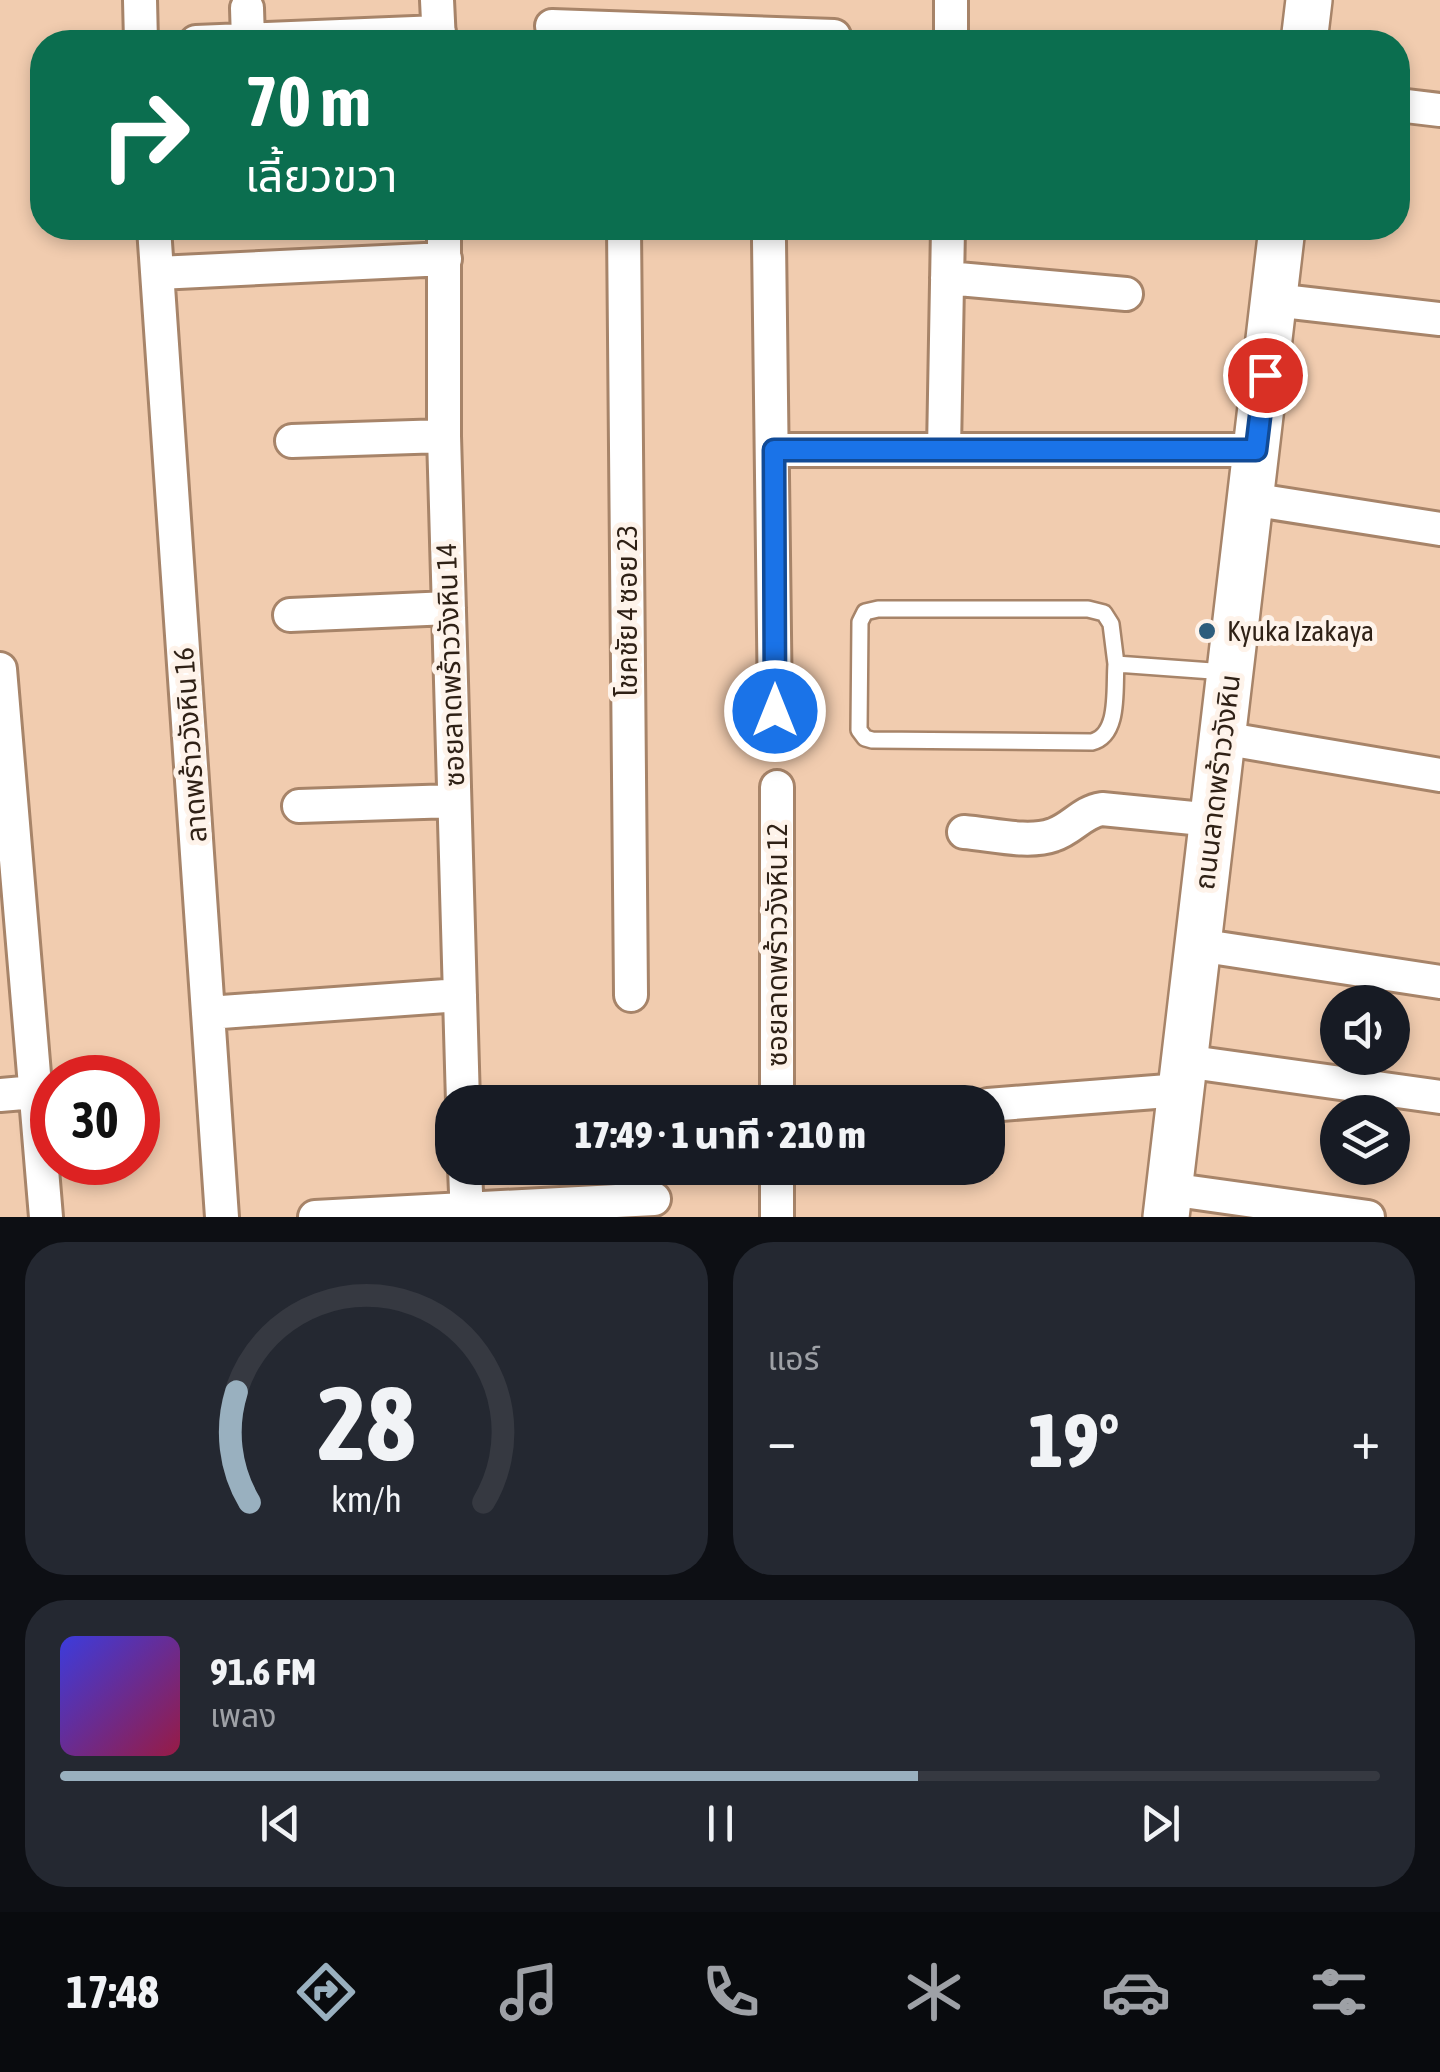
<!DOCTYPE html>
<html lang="th">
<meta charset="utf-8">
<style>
:root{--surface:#171b24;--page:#242831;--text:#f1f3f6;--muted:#9ea1a6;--line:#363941;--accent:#99b0bf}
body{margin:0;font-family:"Asap Condensed","Noto Sans Thai",sans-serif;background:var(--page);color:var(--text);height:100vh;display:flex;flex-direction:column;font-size:38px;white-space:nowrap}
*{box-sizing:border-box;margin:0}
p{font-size:32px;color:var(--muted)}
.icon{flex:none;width:55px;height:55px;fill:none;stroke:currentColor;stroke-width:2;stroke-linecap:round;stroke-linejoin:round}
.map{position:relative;height:1217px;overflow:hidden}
.panel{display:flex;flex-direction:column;gap:25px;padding:25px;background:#0d0f14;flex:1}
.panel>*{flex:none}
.banner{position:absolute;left:30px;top:30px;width:1380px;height:210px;border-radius:40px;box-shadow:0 5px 15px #0003;background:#0b6e4f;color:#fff;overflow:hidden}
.controls{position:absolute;left:1320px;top:985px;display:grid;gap:20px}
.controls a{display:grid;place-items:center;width:90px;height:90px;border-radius:50%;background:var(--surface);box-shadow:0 5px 15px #0003;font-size:50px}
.speed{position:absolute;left:30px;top:1055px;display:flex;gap:20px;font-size:50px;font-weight:700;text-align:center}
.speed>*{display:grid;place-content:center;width:130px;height:130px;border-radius:50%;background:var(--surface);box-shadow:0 5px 15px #0003;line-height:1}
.speed .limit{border:15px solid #d22;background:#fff;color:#111}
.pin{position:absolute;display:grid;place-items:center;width:85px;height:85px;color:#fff;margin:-42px;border:5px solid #fff;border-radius:50%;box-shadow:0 2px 10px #0007}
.me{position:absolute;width:110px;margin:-55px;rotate:0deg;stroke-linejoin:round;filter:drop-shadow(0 0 8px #0008)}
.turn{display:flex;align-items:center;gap:35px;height:210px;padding:0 50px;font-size:45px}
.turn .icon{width:130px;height:130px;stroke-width:2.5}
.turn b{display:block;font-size:70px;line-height:85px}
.big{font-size:75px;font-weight:800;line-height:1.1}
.panel .widget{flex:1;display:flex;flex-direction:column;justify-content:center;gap:15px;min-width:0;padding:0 35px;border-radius:40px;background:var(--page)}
.panel .dial{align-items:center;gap:0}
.dial svg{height:260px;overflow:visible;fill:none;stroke:var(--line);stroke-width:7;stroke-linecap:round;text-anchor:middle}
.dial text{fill:var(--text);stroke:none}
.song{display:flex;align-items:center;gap:30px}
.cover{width:120px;height:120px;border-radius:15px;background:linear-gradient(135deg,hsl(240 70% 55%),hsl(340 70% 35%))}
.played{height:10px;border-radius:5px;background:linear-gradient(90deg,var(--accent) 65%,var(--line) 65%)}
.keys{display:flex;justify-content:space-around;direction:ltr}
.heat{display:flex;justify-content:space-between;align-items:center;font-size:55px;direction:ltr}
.panel .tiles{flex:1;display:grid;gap:25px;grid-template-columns:1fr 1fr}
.widget:last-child{grid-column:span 2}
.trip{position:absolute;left:435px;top:1085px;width:570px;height:100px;border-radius:40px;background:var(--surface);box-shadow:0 5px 15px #0003;font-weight:800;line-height:100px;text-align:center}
.tabs{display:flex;height:160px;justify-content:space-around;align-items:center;background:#090b0e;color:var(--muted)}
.tabs .icon{width:70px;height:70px}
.tabs .current{color:var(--accent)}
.tabs b{font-size:45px;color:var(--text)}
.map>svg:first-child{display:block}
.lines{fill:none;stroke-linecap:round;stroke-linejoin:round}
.service-casing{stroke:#a78469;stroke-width:20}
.minor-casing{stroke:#a78469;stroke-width:38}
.secondary-casing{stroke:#a78469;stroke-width:50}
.service{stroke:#fff;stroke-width:15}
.minor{stroke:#fff;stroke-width:32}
.secondary{stroke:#fff;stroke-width:45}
.route-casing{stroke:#114b97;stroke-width:25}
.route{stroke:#1a73e8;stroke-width:18}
.poi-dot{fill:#2d5d7c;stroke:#fef3ea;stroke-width:4}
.labels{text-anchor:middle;stroke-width:10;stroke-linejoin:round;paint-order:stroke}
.street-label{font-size:28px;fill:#2f2116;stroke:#fef3ea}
.poi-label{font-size:28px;fill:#2f2116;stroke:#fef3ea;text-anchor:start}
</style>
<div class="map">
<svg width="1440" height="1217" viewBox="0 0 1440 1217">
<rect width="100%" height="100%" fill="#f1ccaf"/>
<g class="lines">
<g class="service-casing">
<path id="service" d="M 1116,664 C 1114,689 1120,735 1092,742 L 872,740 L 865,738 L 859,730 L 860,622 L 865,612 L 878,609 L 1088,609 L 1104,613 L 1111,624 L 1116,664 L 1226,672"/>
</g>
<g class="minor-casing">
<path id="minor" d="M 140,0 L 141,42
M 437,0 L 439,42
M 247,8 L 248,40
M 552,26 L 834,36
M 196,42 L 439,32
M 951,42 L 951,0
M 1398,105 L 1440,110
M 154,228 L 222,1217
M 444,228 L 444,436 L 463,1102
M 624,228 L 631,995
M 769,241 L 775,711
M 158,273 L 445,259
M 947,278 L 1126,294
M 1274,300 L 1440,319
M 292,441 L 444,436
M 774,450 L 1256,450
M 944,450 L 948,228
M 1250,499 L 1440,529
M 290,615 L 449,608
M 0,669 L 46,1217
M 1222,738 L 1440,775
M 299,806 L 454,801
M 964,832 C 991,834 1028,844 1053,835 C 1072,829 1082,812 1102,809 L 1213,820
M 1198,945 L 1440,982
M 208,1013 L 460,995
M 1184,1061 L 1440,1097
M 0,1095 L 35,1092
M 777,1102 L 777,787
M 988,1105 L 1181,1090
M 465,1168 L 467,1217
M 1169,1189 L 1368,1217
M 315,1217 L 654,1199
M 777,1217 L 777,1168"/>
</g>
<g class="secondary-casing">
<path id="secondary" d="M 1304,42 L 1309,0
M 1166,1217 L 1282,228"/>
</g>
<use href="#service" class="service"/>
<use href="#minor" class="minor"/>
<use href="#secondary" class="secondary"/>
</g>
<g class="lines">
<g class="route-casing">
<path id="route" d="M 775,711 L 774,450 L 1256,450 L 1265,375"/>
</g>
<use href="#route" class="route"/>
</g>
<circle class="poi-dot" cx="1207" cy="631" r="10"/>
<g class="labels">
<g class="street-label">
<text transform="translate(627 611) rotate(-90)" y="10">โชคชัย 4 ซอย 23</text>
<text transform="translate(450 665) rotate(-92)" y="10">ซอยลาดพร้าววังหิน 14</text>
<text transform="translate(190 745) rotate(-94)" y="10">ลาดพร้าววังหิน 16</text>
<text transform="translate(1217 782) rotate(-83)" y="10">ถนนลาดพร้าววังหิน</text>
<text transform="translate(777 945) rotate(-90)" y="10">ซอยลาดพร้าววังหิน 12</text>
</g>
<g class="poi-label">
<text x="1227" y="641">Kyuka Izakaya</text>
</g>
</g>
</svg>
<div class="controls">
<a><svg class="icon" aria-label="sound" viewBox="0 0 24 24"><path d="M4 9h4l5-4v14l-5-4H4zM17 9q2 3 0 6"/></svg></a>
<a><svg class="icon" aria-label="layers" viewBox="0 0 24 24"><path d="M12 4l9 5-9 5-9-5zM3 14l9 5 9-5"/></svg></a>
</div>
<div class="speed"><div class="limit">30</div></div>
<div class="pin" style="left:1265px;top:375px;background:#d93025"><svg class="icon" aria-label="arrive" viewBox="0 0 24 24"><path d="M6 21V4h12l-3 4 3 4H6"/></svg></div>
<svg class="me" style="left:775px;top:711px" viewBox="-20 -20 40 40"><circle r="17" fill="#1a73e8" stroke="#fff" stroke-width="3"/><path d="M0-11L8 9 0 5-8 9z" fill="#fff"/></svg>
<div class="trip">17:49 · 1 นาที · 210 m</div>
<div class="banner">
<div class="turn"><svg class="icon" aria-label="right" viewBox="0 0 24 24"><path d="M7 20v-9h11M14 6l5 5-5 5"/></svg><div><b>70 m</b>เลี้ยวขวา</div></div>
</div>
</div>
<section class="panel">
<div class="tiles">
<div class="widget dial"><svg viewBox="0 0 100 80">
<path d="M14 69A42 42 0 1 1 86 69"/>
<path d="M14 69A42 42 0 0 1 10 35" stroke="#99b0bf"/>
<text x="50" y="56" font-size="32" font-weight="700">28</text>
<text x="50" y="72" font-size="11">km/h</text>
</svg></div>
<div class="widget"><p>แอร์</p>
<div class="heat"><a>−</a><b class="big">19°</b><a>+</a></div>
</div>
<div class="widget">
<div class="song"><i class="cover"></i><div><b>91.6 FM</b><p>เพลง</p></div></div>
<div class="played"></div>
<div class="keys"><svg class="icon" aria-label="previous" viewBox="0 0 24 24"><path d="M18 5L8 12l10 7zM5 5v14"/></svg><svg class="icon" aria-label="pause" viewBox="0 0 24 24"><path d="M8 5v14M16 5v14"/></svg><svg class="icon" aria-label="next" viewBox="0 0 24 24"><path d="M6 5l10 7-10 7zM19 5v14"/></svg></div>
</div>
</div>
</section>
<nav class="tabs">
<b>17:48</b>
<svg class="icon current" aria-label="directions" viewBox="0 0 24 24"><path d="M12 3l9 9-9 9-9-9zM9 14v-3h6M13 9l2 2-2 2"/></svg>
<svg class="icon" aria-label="music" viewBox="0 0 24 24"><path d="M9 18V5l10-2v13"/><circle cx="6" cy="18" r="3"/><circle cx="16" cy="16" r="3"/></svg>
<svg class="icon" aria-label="phone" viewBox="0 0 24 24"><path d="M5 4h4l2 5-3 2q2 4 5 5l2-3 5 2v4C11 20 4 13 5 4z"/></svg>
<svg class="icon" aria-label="climate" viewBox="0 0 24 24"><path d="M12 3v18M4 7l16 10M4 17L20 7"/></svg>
<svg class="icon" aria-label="car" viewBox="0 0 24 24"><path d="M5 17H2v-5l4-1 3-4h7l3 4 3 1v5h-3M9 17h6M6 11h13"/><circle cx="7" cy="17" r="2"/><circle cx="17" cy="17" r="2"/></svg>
<svg class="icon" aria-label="filters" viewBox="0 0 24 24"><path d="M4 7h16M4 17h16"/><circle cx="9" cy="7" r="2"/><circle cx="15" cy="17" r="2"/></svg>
</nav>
